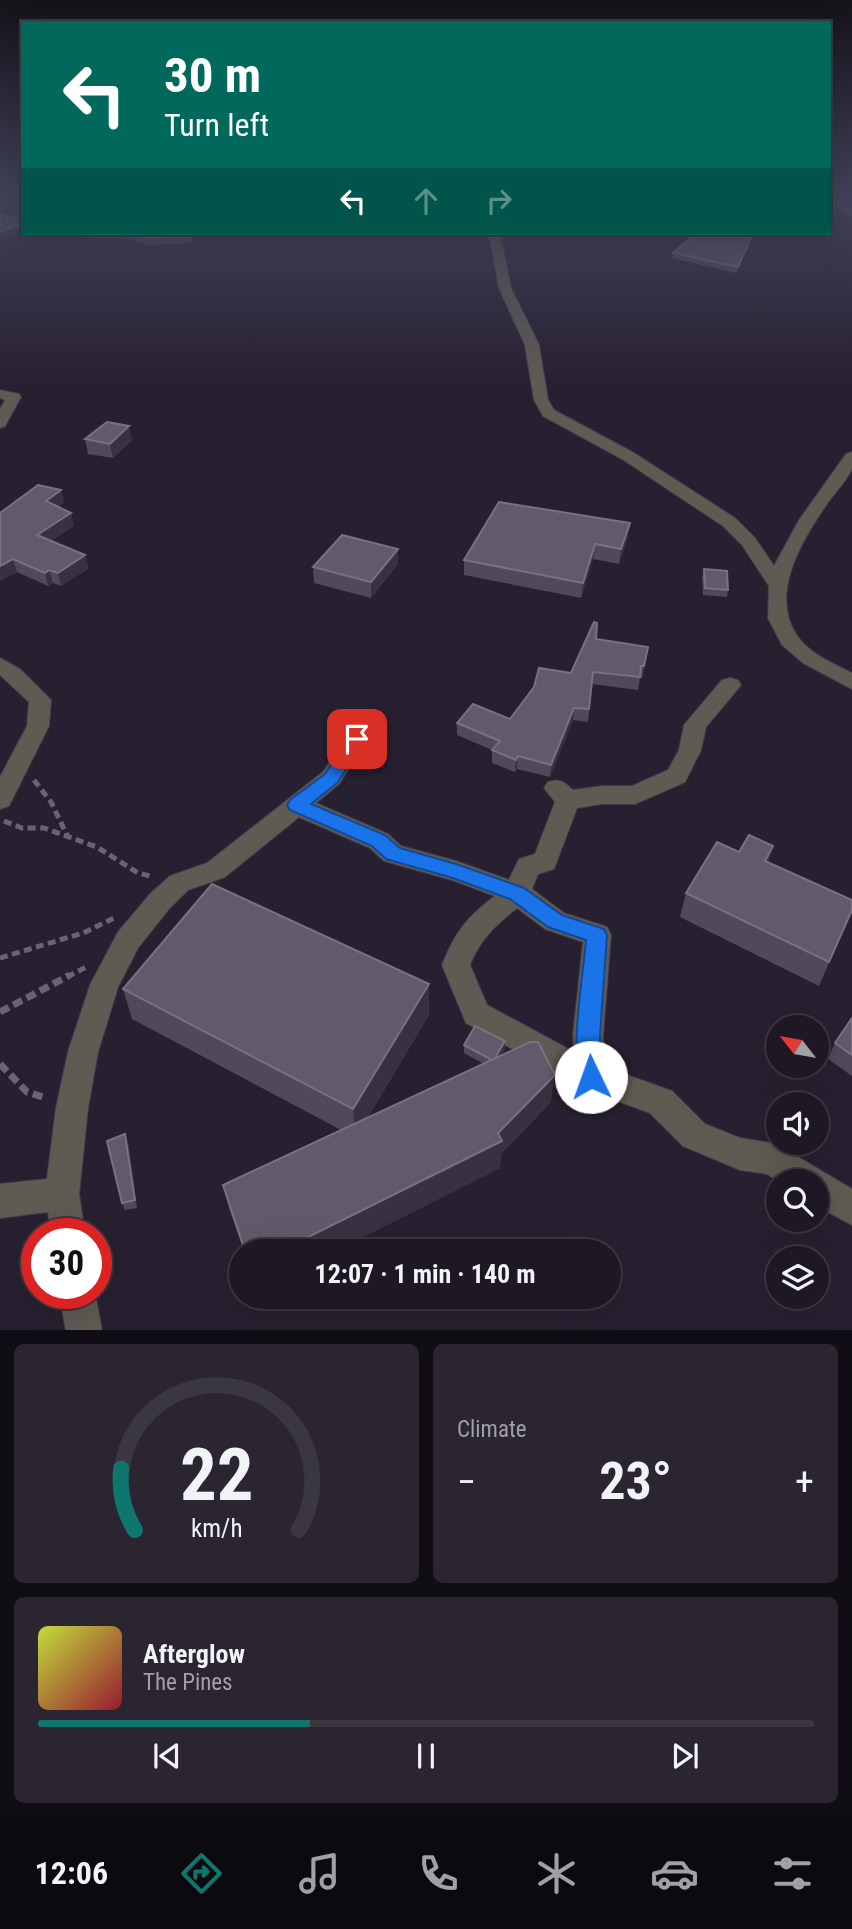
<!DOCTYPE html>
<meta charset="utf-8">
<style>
:root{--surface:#1d1824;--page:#2a2531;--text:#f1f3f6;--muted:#a0a0a6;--line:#3b3741;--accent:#0f766e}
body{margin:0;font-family:"Roboto Condensed",sans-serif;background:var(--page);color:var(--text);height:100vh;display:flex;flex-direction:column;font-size:26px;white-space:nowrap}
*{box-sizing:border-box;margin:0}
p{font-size:23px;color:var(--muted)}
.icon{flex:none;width:38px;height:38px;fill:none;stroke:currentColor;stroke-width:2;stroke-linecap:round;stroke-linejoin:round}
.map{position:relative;height:1330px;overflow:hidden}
.side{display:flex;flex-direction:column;gap:14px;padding:14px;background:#100d14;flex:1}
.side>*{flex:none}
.banner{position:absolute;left:21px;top:21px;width:810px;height:214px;border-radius:0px;box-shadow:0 7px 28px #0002,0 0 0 2px var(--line);background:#00695c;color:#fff;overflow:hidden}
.needle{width:46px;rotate:301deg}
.buttons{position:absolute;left:766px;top:1015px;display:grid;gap:14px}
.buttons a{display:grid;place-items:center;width:63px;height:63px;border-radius:50%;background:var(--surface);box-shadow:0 7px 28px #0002,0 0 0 2px var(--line);font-size:35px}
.speed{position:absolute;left:21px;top:1218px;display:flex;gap:14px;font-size:35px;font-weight:700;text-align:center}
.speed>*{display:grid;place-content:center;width:91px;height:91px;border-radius:50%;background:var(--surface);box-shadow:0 7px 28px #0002,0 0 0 2px var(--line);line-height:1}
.speed .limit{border:10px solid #d22;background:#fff;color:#111}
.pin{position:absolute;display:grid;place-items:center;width:60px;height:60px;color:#fff;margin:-30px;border-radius:14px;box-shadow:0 4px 10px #0006}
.me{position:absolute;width:77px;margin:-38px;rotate:357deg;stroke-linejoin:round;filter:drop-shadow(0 0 5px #0008)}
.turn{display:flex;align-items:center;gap:24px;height:147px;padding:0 28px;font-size:32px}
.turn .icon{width:91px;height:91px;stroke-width:2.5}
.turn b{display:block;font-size:49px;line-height:60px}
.lanes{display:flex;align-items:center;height:66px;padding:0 28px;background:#0003;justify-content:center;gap:35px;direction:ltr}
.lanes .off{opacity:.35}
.big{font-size:52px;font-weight:700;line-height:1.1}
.side .card{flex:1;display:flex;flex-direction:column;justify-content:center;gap:10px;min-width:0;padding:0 24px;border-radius:10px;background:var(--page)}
.side .dial{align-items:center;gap:0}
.dial svg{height:182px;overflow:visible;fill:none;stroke:var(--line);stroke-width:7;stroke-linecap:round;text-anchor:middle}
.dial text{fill:var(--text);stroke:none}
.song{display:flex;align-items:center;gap:21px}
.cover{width:84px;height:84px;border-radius:10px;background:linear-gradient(135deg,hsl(70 70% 55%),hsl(350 70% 35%))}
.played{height:7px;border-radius:4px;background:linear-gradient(90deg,var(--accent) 35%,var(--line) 35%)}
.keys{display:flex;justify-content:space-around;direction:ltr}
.heat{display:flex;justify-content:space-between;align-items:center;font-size:38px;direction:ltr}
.side .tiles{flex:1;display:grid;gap:14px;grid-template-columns:1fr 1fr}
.card:last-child{grid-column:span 2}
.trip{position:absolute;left:229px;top:1239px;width:392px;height:70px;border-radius:35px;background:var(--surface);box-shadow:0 7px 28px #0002,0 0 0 2px var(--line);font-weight:700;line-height:70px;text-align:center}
.dock{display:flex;height:112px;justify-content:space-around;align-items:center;background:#0c0a0e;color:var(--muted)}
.dock .icon{width:49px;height:49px}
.dock .active{color:var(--accent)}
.dock b{font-size:32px;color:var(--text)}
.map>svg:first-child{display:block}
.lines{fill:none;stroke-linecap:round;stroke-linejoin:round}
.minor-casing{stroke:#433c4c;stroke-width:2}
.path-far1{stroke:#6a6472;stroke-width:5;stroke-dasharray:8 4.5;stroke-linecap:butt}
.path{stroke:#6a6472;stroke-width:7;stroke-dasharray:10 5;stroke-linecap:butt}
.minor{fill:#5f5a52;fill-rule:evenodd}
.wall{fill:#50495a}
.shaded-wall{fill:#383142}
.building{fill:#615a6a;stroke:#777180;stroke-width:2}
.route{fill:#1a73e8;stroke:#114b97;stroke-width:2}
</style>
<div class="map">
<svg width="852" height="1331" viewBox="0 0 852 1331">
<rect width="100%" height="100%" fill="#272030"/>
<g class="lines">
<g class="minor-casing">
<path id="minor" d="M 830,198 L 852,209 L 852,216 L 830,205 Z
M 484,233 L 495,233 L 501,238 L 511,288 L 539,345 L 548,400 L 554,410 L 634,453 L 735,518 L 755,538 L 774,566 L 799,520 L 846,454 L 852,452 C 852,457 852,464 852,468 C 848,480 834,493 827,504 C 802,540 768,595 798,637 C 810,654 834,664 852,673 L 852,689 L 803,663 L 782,645 L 768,618 L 769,586 L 742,545 L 723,526 L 622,459 L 543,416 L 534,400 L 525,345 L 499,288 L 490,239 Z
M 0,390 L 19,394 L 21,397 L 5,426 L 0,428 L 0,409 L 5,400 L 0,398 Z
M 0,658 L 20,669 L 51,700 L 49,726 L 9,806 L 0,809 L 0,777 L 27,726 L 29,702 L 0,675 Z
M 730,678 L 738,680 L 741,685 L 706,727 L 701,750 L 685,782 L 635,804 L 602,804 L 577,808 L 554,869 L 538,874 L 532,889 L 564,913 L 607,927 L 611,935 L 603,1035 L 605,1067 L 672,1091 L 705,1124 L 740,1138 L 772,1143 L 783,1148 L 852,1189 L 852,1225 L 817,1206 L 817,1181 L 779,1182 L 767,1174 L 740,1170 L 683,1146 L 650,1113 L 580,1087 L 466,1023 L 442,965 C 455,932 467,917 495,896 L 452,880 L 384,861 L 370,848 L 299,817 L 225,877 L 188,890 L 169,909 L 138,948 L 118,987 L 98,1052 L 88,1108 L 79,1194 L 85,1234 L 51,1234 L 48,1212 L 0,1218 L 0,1184 L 47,1179 L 56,1108 L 68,1052 L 90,985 L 118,932 L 151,893 L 170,876 L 207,863 L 323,772 L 362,714 L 370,711 L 378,714 L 381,719 L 339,784 L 316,803 L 388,834 L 401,846 L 456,861 L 509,880 L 519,859 L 535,854 L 555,802 L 544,788 L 548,782 C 560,778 564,782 573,790 L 602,786 L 632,786 L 668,770 L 679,750 L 684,725 L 722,680 ZM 517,908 L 545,929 L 583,942 L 573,1035 L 574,1052 L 487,1005 L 470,965 C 480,939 496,925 517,908 Z
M 59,1293 L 95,1293 L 102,1331 L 66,1331 Z"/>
</g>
<path class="path-far1" d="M 34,780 L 51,802 L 68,837
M 4,821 L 22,828 L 44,828 L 97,847 L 138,873 L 154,877
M 0,958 L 83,933 L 114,918
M 67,977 L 86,967"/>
<path class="path" d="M 0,1012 L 70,975
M 0,1064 L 27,1092 L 46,1098"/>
<use href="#minor" class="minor"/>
</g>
<path class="wall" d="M 47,233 L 225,233 L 225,234 L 194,236 L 191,243 L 148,245 L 126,239 L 71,237 L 70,235 L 48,235 Z
M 680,233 L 754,233 L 736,273 L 672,258 L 673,253 L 692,237 Z
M 85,439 L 132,440 L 113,458 L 88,454 Z
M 64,502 L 58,507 L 74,526 L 51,541 L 89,568 L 61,586 L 53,583 L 48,586 L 17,572 L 0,581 L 0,513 Z
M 628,537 L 619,564 L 593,559 L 581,598 L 464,575 L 464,560 Z
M 398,549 L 398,564 L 371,598 L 314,583 L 313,567 Z
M 704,569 L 728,590 L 727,597 L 703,595 L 702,577 Z
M 596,639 L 648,647 L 642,678 L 640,678 L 638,690 L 592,684 L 588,722 L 573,720 L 550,777 L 517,769 L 515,772 L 492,763 L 492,750 L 457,735 L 457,723 L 510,719 L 571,673 Z
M 773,846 L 768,862 L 852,911 L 819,986 L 680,917 L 686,893 L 739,852 Z
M 123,989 L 429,1015 L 368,1117 L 484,1064 L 464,1053 L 464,1045 L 505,1049 L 501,1056 L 551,1102 L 501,1154 L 500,1168 L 335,1251 L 244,1251 L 230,1211 L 223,1185 L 341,1130 L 132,1019 Z
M 852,1018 L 852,1076 L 828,1059 L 835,1043 Z
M 128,1142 L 137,1208 L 125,1210 L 122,1203 Z"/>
<path class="shaded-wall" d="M 23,223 L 23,230 L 0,240 L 0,232 Z
M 191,233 L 193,233 L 194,236 L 191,243 L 190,236 Z
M 753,233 L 754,233 L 736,273 L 738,267 Z
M 129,426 L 132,440 L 113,458 L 110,444 Z
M 61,490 L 64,502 L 49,514 L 46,501 Z
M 71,513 L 74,526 L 40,548 L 37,535 Z
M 630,523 L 628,537 L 619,564 L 621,549 Z
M 595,544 L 593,559 L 581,598 L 583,583 Z
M 398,549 L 398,564 L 371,598 L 371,582 Z
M 85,555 L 89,568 L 61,586 L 58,573 Z
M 13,559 L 17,572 L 0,581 L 0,566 Z
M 49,570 L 53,583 L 48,586 L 45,573 Z
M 574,708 L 573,720 L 550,777 L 551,765 Z
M 518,756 L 517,769 L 515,772 L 516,760 Z
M 773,846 L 765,870 L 765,861 Z
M 852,910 L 846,926 L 819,986 L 829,962 Z
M 429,984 L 429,1015 L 356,1138 L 353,1109 Z
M 505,1041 L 505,1049 L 493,1068 L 494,1060 Z
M 555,1075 L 551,1102 L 501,1154 L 500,1168 L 335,1251 L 280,1251 L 498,1133 Z
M 125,1134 L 128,1142 L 137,1208 L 135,1200 Z"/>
<path class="building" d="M 0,214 L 23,221 L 23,223 L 0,232 Z
M 127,233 L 191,233 L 190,236 L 147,238 Z
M 693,233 L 753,233 L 738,267 L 673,253 L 694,235 Z
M 107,422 L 129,426 L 110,444 L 85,439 Z
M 38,485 L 61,490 L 46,501 L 71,513 L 37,535 L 85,555 L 58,573 L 49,570 L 45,573 L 13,559 L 0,566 L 0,513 Z
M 499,502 L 630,523 L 621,549 L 595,544 L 583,583 L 464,560 Z
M 342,535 L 398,549 L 371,582 L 313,567 Z
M 704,569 L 727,571 L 728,590 L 705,588 Z
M 594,622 L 597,623 L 596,639 L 648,647 L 644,666 L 641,666 L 640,677 L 593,672 L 589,709 L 574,708 L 551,765 L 518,756 L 516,760 L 492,750 L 500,741 L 457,723 L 473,704 L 510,719 L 534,687 L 539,668 L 571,673 Z
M 749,835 L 773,846 L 765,861 L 852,900 L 852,910 L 829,962 L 686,893 L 717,842 L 739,852 Z
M 212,884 L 429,984 L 353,1109 L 123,989 Z
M 852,1018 L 852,1055 L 835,1043 Z
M 475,1026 L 505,1041 L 495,1058 L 492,1060 L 464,1045 Z
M 530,1042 L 538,1042 L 555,1075 L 498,1133 L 502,1141 L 280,1251 L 245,1251 L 223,1185 Z
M 125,1134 L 135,1200 L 122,1203 L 107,1141 Z"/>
<linearGradient id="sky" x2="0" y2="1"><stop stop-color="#15121a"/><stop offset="0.51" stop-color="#414259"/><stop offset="1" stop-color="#414259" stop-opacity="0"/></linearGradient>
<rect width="852" height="385" fill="url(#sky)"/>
<path class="route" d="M 357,733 L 366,739 L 337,783 L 311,804 L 385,835 L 400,848 L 456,864 L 524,888 L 562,915 L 604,929 L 607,935 L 600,1035 L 602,1077 L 599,1085 L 591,1088 L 582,1085 C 569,1054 583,976 586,940 L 548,927 L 510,899 L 453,878 L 386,859 L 372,846 L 290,810 L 287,805 L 290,800 L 325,774 L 351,735 Z"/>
</svg>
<div class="buttons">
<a><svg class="needle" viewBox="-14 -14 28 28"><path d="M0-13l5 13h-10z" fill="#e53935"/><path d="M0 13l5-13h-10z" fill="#a0a0a6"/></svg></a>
<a><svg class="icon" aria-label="sound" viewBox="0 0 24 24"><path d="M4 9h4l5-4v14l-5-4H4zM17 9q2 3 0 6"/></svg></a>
<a><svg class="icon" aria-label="search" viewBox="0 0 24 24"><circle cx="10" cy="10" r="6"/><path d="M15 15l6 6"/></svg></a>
<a><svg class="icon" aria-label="layers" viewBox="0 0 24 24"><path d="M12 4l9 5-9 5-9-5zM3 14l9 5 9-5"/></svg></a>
</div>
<div class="speed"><div class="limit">30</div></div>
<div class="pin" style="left:357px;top:739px;background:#d93025"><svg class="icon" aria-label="arrive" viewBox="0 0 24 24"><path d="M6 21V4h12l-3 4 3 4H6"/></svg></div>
<svg class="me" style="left:591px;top:1077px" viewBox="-20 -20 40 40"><circle r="19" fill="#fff"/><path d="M0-13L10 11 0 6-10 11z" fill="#1a73e8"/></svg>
<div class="trip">12:07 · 1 min · 140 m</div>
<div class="banner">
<div class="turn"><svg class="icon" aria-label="left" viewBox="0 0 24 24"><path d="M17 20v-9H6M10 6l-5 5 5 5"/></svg><div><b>30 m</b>Turn left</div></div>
<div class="lanes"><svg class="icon" aria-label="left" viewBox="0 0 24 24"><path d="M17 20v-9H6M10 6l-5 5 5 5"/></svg><svg class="icon off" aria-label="ahead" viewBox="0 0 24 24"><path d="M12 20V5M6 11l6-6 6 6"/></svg><svg class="icon off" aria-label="right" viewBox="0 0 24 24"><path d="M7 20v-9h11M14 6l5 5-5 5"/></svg></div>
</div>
</div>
<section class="side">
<div class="tiles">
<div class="card dial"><svg viewBox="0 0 100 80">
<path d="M14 69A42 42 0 1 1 86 69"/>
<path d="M14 69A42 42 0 0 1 8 42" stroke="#0f766e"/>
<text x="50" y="56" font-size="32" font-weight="700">22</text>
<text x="50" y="72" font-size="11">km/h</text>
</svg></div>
<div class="card"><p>Climate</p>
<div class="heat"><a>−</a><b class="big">23°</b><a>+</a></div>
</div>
<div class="card">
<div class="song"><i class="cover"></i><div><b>Afterglow</b><p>The Pines</p></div></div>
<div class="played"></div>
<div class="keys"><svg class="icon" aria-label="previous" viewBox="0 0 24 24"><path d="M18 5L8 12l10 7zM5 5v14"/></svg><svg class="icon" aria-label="pause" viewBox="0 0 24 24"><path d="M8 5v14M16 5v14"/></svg><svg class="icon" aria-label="next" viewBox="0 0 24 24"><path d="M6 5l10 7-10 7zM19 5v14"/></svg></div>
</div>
</div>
</section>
<nav class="dock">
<b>12:06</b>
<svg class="icon active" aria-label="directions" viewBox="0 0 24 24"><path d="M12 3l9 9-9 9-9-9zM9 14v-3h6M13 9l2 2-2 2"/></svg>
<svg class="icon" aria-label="music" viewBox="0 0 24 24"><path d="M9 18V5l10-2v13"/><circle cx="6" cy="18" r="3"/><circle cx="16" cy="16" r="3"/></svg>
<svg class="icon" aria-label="phone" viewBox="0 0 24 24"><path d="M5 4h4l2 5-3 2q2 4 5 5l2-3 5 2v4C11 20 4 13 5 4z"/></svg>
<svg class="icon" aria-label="climate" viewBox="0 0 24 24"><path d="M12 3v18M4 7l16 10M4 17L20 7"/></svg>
<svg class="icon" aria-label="car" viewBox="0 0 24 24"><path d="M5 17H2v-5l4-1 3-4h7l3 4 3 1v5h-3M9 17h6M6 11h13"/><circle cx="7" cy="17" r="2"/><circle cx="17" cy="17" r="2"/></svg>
<svg class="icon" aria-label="filters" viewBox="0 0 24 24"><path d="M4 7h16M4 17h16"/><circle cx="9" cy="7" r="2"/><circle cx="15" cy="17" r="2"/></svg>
</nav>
